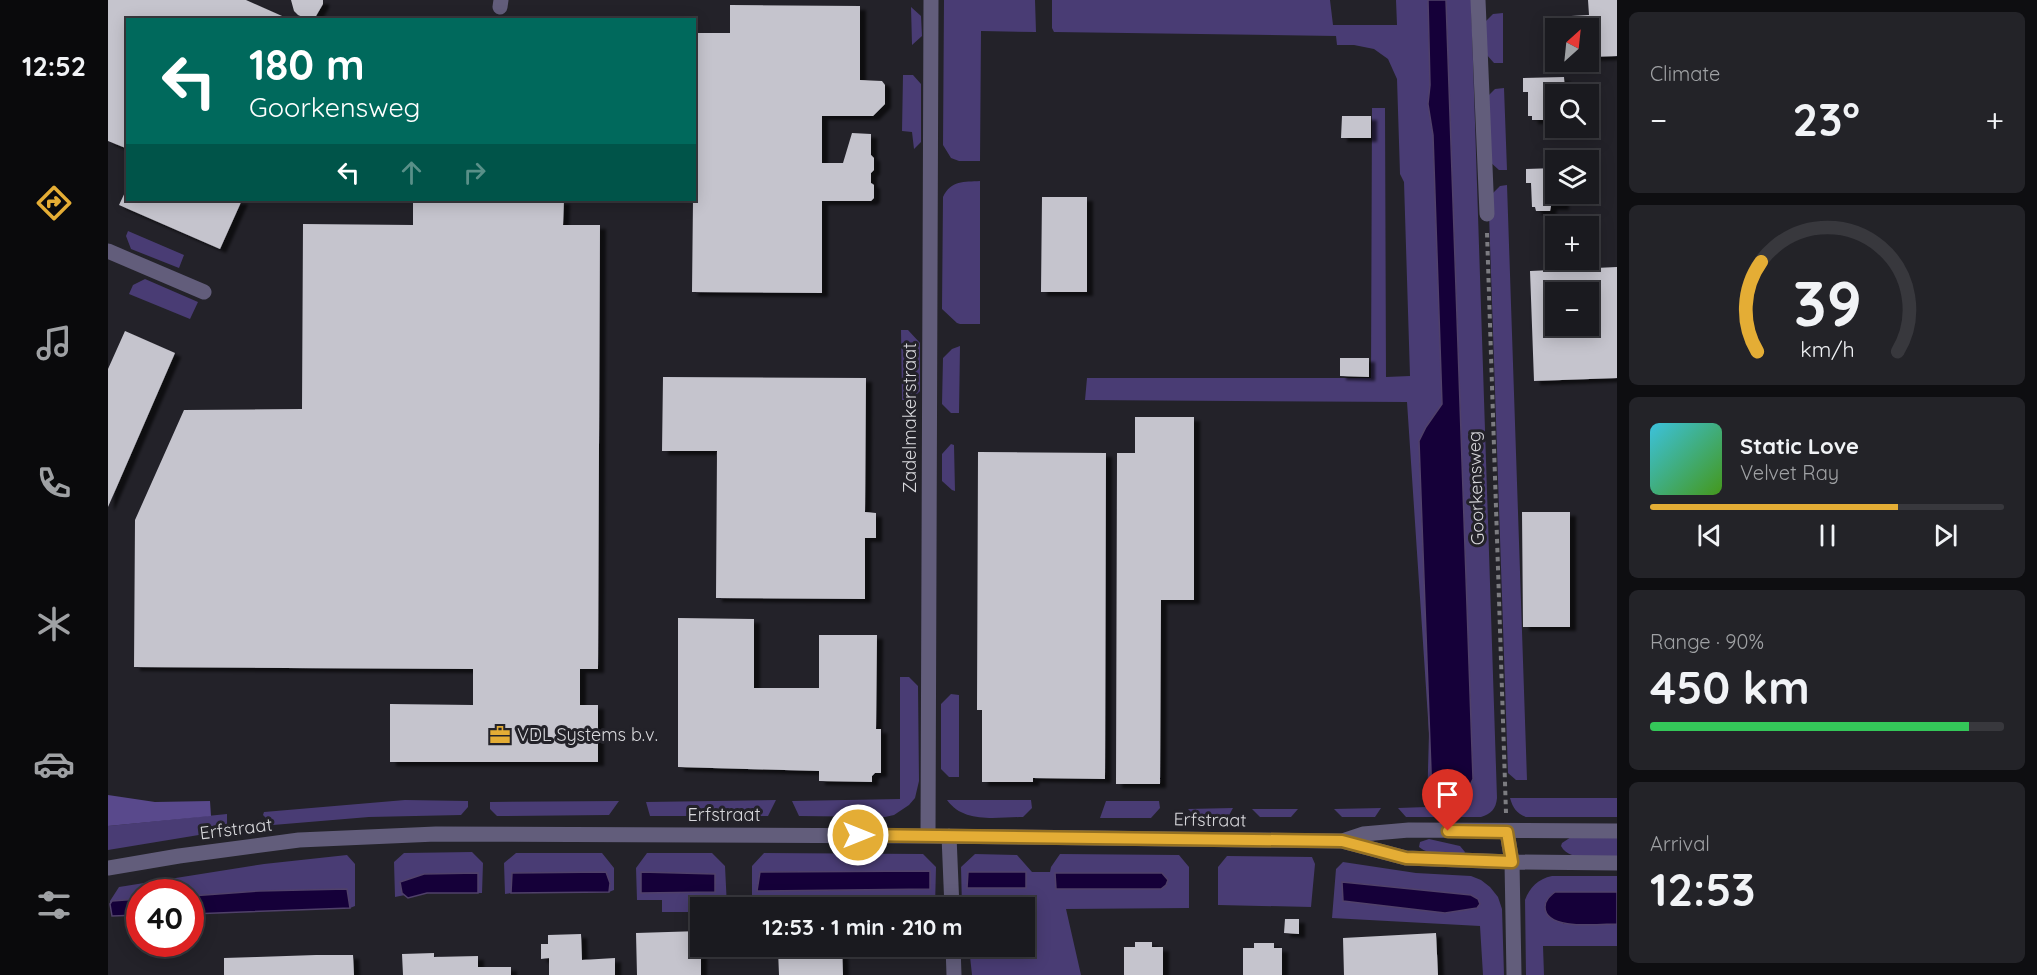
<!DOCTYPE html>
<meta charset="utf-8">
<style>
:root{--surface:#1a1a1f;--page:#232328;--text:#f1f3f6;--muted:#9fa1a4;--line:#38383d;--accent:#e4ad35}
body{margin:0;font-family:Quicksand,sans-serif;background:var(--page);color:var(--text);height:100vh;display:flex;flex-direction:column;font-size:22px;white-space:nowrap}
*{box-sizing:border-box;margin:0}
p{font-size:20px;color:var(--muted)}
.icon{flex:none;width:33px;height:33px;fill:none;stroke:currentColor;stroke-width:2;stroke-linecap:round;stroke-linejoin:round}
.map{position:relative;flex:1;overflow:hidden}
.sheet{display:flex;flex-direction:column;gap:12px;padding:12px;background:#0e0e11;width:420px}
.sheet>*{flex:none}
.banner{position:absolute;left:18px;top:18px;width:570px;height:183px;border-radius:0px;box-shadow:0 3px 15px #0003,0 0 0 2px var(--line);background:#00695c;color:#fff;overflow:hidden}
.needle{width:39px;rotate:27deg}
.buttons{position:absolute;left:1437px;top:18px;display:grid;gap:12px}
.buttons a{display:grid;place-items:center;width:54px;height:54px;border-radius:0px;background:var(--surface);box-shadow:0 3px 15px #0003,0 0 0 2px var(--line);font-size:30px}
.speed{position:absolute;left:18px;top:879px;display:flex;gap:12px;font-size:30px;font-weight:700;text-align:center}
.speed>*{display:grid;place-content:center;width:78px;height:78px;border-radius:50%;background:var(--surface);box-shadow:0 3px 15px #0003,0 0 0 2px var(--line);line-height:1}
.speed .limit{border:9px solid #d22;background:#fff;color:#111}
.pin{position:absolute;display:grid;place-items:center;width:51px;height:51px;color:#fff;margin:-62px -26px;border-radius:50% 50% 50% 0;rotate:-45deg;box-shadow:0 0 6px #0007}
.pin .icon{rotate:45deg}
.me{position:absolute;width:66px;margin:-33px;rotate:90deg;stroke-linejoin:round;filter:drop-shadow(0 0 4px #0008)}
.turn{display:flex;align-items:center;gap:21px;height:126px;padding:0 24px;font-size:27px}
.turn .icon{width:78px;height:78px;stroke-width:2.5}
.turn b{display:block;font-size:42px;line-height:51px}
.lanes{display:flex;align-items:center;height:57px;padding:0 24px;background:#0003;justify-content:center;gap:30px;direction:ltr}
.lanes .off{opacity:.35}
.big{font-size:45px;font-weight:700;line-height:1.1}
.sheet .card{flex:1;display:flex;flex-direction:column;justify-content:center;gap:9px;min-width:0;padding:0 21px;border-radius:9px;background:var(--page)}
.sheet .dial{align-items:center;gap:0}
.dial svg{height:156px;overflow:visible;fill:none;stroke:var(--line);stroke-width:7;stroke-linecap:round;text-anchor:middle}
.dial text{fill:var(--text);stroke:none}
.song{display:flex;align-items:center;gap:18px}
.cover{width:72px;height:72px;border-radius:9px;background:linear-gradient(135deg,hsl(190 70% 55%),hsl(100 70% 35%))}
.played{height:6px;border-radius:3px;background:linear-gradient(90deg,var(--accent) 70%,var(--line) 70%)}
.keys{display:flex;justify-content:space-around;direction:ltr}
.heat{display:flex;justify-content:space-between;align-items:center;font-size:33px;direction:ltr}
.charge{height:9px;border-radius:4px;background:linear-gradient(90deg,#34c759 90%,var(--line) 0)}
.trip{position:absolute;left:582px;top:897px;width:345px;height:60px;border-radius:0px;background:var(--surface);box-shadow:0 3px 15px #0003,0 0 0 2px var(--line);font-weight:700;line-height:60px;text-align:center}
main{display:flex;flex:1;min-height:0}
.tabs{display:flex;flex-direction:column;width:108px;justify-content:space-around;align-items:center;background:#0a0a0c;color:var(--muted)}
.tabs .icon{width:42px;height:42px}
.tabs .selected{color:var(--accent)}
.tabs b{font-size:27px;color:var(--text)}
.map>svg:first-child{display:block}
.green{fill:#493c74;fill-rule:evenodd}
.forest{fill:#59498c}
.water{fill:#150039;stroke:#50416a;stroke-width:1.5}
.building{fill:#c5c4cd;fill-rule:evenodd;filter:url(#shadow)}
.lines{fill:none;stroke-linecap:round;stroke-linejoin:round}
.path{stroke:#7c7c81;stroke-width:4;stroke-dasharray:4.5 4.5;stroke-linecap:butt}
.minor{stroke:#625d7b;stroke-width:15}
.route-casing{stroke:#947022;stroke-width:15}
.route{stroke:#e4ad35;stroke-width:10}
.labels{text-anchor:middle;stroke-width:6;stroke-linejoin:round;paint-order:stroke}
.street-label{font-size:18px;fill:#d8d8dc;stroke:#232229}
.poi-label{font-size:18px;fill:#d8d8dc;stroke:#232229;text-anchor:start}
</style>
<main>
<nav class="tabs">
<b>12:52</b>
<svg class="icon selected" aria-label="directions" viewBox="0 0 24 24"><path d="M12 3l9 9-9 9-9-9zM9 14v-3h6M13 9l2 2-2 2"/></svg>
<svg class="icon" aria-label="music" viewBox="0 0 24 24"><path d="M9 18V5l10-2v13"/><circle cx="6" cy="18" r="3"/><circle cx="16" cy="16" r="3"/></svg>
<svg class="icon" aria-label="phone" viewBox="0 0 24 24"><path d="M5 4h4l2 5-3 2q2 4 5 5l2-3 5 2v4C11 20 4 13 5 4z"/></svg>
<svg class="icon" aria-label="climate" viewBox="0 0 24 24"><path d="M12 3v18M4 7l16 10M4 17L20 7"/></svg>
<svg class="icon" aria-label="car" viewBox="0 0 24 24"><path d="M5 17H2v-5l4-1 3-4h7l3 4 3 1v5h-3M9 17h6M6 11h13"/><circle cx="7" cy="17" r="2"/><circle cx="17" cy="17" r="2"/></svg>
<svg class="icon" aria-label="filters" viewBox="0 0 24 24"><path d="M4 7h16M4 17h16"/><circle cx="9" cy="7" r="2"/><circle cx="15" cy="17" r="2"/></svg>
</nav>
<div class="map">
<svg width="1509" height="975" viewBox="0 0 1509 975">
<defs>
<filter id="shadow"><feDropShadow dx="6" dy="4" stdDeviation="1.5" flood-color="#0009"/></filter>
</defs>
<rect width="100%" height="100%" fill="#232229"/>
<path class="green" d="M 836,0 L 927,0 L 928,32 L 873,31 L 872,161 L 851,161 L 843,158 L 835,145 Z
M 944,0 L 1222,0 L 1225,25 L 1289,25 L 1288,0 L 1320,0 L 1322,85 L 1320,104 L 1325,135 L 1334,377 L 1334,404 L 1318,427 L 1311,442 L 1324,798 L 1365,779 L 1338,0 L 1363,0 L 1389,798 C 1388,809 1383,814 1373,817 L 1298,817 L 1290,808 L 1319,807 L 1321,733 L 1299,402 L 977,400 L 979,378 L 1263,378 L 1264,108 L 1277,108 L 1278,377 L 1302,376 L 1296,182 L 1292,174 L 1289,79 L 1280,59 L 1266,49 L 1246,45 L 1229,45 L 1228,36 L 946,32 L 944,28 Z
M 803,7 L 813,16 L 814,36 L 804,45 Z
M 1395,13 L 1395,63 L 1386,63 L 1378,54 L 1377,22 L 1385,14 Z
M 795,75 L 805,75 L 813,84 L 813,142 L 806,149 L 804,132 L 794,131 Z
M 1396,88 L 1399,170 L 1391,170 L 1381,161 L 1379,97 L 1387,89 Z
M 872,181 L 872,324 L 852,324 L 849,323 L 834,309 L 835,197 C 843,180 856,182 872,181 Z
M 1399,185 L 1419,780 L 1408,780 L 1400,773 L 1381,214 L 1383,195 L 1392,186 Z
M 20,231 L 76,255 L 71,268 L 23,249 L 18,236 Z
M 37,279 L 90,302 L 82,319 L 21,294 L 25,285 Z
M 793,330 L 800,330 L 812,343 L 812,391 L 803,400 L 794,400 Z
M 852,346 L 851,413 L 843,413 L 834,404 L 835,358 L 844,349 Z
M 843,444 L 846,445 L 847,491 L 844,490 L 834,481 L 834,454 Z
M 792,677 L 801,677 L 810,686 L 811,781 L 807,798 L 801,805 L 786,815 L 777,817 L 691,816 L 684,801 L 792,799 Z
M 843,694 L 851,695 L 851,777 L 841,777 L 833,769 L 833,704 Z
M 1402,798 L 1509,798 L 1509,817 L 1418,817 C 1408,813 1405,808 1402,798 Z
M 297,800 L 360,801 L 360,807 L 353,815 L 261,817 L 165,825 L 155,815 L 156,812 Z
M 668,800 L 660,816 L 542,816 L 538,802 Z
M 839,800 L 923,800 L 924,808 L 915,817 C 889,817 856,824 839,800 Z
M 511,801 L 501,815 L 389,816 L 382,809 L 382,802 Z
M 998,801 L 1051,801 L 1052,808 L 1043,818 L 992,818 Z
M 1125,808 L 1120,817 L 1088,817 L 1080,809 Z
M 1273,808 L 1267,817 L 1234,817 L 1226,809 Z
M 1144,809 L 1190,809 L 1183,817 L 1152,817 Z
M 119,814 L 119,825 L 115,831 L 0,850 L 0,826 Z
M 1463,837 L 1509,838 L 1509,856 C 1493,856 1462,863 1453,846 L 1454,843 Z
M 1321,839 L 1352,846 L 1357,852 L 1355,855 C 1341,854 1322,856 1311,847 L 1312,842 Z
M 364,852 L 375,863 L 374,893 L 370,893 L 369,873 L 294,893 L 297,895 L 287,897 L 286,862 L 296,853 Z
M 408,853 L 494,853 L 506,868 L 506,890 L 501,892 L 502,883 L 498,872 L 404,873 L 403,893 L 397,894 L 396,863 Z
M 539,853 L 604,853 L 617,866 L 619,907 L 592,908 L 592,912 L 554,912 L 554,900 L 529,900 L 528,868 Z
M 656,853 L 815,854 L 828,867 L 827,907 L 644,907 L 644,866 ZM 822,871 L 649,890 L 652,872 Z
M 867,854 L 909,855 L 924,872 L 942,872 L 943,867 L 952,854 L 1071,855 L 1081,867 L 1081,908 L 958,909 L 973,975 L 864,975 L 861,947 L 916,946 L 916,908 L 854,907 L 853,867 ZM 860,872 L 918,873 L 918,887 L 860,888 Z
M 239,855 L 247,864 L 247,906 L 242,908 L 239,890 L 151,891 L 83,896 L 82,892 L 32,892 L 31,899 L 4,901 L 2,904 L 2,901 L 11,887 L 156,864 Z
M 1119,856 L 1204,857 L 1207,864 L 1203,907 L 1110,905 L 1110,867 Z
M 1235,862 L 1308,873 L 1363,876 L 1373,880 L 1382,887 L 1390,897 L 1394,909 L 1396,975 L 1375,975 L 1372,926 L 1224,918 L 1228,869 ZM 1235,882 L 1362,895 L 1369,908 L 1337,913 Z
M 1444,876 L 1509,876 L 1509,892 L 1452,892 L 1455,924 L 1509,924 L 1509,946 L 1435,946 L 1436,975 L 1418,975 L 1417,900 C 1422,887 1430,879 1444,876 Z"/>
<path class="forest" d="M 0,795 L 47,802 L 102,801 L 103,816 L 0,826 Z"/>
<path class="water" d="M 1320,0 L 1338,0 L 1365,779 C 1358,796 1341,801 1324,799 L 1311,441 L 1318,427 L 1334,404 L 1325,135 L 1320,104 L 1322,85 Z
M 822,871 L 822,889 L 649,891 L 652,872 Z
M 498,872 L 502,883 L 501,892 L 403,893 L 404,873 Z
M 533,872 L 607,874 L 607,892 L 533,893 Z
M 860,872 L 918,872 L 918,888 L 859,888 Z
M 370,873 L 370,893 L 319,893 L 300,898 L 294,893 L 292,882 L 316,874 Z
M 1054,873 L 1060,880 L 1058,885 L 1053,889 L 948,889 L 947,873 Z
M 1234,882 L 1363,895 L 1370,899 L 1372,904 L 1369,908 L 1337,913 L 1235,901 Z
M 239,889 L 242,908 L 83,914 L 83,896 L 151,891 Z
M 1447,892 L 1509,892 L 1509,924 C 1492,924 1437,931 1437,907 C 1437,900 1442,896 1447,892 Z
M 31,899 L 31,915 L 4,916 L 2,904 L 4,901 Z"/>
<path class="building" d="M 0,0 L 138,0 L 183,20 L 20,20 L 20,149 L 0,141 Z
M 183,0 L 215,0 L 215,4 L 208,16 L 197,18 L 190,15 L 186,11 Z
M 1480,0 L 1509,0 L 1509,56 L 1480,57 L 1480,28 L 1448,28 L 1448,37 L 1446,37 L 1445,17 L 1481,15 Z
M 622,5 L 752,6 L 752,80 L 774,81 L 777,85 L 777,104 L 765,116 L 714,116 L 714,163 L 735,163 L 744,133 L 763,134 L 763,155 L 766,158 L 766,170 L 763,173 L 763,183 L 766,185 L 766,198 L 763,201 L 714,201 L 714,293 L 584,292 L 585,200 L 586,200 L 586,33 L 622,33 Z
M 1456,77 L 1457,91 L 1468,91 L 1468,94 L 1448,94 L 1448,115 L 1439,116 L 1439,120 L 1424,120 L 1424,116 L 1420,116 L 1420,92 L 1415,92 L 1415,78 Z
M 1234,116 L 1263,116 L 1263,138 L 1233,138 Z
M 1448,168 L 1448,194 L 1455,194 L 1455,206 L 1443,206 L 1442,211 L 1428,211 L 1427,207 L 1424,207 L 1423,183 L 1418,183 L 1418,169 Z
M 20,186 L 20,200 L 134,200 L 112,249 L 11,205 Z
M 934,197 L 979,197 L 979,292 L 933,292 Z
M 305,200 L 456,200 L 455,225 L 492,225 L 490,669 L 472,669 L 472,705 L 490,705 L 490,762 L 282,762 L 282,704 L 365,705 L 365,669 L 26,667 L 27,520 L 76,410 L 194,409 L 195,224 L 305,225 Z
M 1509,267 L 1509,378 L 1426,381 L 1422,271 ZM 1448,292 L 1480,292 L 1480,326 L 1448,326 Z
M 17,331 L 67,353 L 0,507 L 0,369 Z
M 1232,358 L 1261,358 L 1261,377 L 1232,376 Z
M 555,377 L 758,378 L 757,512 L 768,513 L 768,538 L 757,538 L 757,599 L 608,598 L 609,451 L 554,451 Z
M 1027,417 L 1086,417 L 1086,600 L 1053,600 L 1052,784 L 1008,784 L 1009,453 L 1027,453 Z
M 870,452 L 998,453 L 997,779 L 925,778 L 925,782 L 874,782 L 874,710 L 869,710 Z
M 1414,512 L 1462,512 L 1462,627 L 1415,627 Z
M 570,618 L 646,619 L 646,688 L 711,688 L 711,635 L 769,635 L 768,729 L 773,729 L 773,773 L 767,773 L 764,776 L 764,782 L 711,781 L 711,771 L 570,767 Z
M 1177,919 L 1191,919 L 1191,934 L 1176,933 Z
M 592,931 L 592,946 L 597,946 L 597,952 L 593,952 L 593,975 L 529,975 L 528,933 Z
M 1328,933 L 1330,975 L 1236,975 L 1235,938 Z
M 473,934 L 474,960 L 507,958 L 507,975 L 441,975 L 441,958 L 433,959 L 433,944 L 440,944 L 440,935 Z
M 1027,942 L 1044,942 L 1044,947 L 1055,947 L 1055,975 L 1016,975 L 1016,947 L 1027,947 Z
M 1146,943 L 1166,943 L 1166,948 L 1174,948 L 1174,975 L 1135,975 L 1135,948 L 1146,948 Z
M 666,946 L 734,946 L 735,975 L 671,975 L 670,950 L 667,950 Z
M 326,953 L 326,957 L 370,956 L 370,967 L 403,967 L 403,975 L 295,975 L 294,954 Z
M 208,955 L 245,955 L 246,975 L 116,975 L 116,958 Z"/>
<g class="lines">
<path class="path" d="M 1379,233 L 1398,813"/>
<path class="minor" d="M 1370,0 L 1379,214
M 392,7 L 393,0
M 0,251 L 96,292
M 1399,832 L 1404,862 L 1406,975
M 820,836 L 823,0
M 841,836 L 844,908
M 1234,841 L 1255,834 L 1301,830 L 1509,831
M 0,868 L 71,856 L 191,840 L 328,834 L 820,836 L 1234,841 L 1298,858 L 1404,862 L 1509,863
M 845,946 L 846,975"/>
</g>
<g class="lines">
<g class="route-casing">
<path id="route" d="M 750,835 L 1234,841 L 1298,858 L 1404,862 L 1399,832 L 1340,831"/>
</g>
<use href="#route" class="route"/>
</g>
<defs>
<g id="office-bare" transform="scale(1.62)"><path d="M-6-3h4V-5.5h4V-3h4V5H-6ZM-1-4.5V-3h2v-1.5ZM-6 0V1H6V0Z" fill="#e4ad35" stroke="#232229" stroke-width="2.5" paint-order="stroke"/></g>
</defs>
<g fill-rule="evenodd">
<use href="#office-bare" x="392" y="735"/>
</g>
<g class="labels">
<g class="street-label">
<text transform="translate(802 418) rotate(-90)" y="6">Zadelmakerstraat</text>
<text transform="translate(1368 488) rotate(-92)" y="6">Goorkensweg</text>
<text x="616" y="821">Erfstraat</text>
<text transform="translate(1102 820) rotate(1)" y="6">Erfstraat</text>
<text transform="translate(128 829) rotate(-7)" y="6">Erfstraat</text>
</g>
<g class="poi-label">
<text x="409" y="741">VDL Systems b.v.</text>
</g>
</g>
</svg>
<div class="buttons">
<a><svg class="needle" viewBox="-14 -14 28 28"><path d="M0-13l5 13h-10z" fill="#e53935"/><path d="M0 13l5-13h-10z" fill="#9fa1a4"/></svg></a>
<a><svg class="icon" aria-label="search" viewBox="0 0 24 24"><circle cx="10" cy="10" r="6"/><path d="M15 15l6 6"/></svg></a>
<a><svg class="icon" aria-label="layers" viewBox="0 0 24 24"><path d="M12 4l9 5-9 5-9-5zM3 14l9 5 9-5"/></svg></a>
<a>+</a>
<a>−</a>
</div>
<div class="speed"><div class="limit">40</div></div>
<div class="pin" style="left:1340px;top:831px;background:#d93025"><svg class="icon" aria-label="arrive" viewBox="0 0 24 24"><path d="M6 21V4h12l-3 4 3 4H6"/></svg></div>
<svg class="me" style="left:750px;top:835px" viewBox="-20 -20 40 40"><circle r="17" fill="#e4ad35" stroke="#fff" stroke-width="3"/><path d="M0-11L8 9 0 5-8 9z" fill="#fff"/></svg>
<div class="trip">12:53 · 1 min · 210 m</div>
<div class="banner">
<div class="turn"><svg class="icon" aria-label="left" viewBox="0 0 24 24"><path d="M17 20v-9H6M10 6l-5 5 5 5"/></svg><div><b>180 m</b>Goorkensweg</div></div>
<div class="lanes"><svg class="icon" aria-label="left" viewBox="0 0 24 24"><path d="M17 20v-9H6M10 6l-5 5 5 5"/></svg><svg class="icon off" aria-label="ahead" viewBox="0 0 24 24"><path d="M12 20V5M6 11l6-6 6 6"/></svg><svg class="icon off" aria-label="right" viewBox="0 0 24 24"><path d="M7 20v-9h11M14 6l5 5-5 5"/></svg></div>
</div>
</div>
<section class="sheet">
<div class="card"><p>Climate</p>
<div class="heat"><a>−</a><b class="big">23°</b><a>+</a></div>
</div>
<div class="card dial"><svg viewBox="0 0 100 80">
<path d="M14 69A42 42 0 1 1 86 69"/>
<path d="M14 69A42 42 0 0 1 16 23" stroke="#e4ad35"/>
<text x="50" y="56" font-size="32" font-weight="700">39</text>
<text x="50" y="72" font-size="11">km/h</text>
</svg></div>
<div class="card">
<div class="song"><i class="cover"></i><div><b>Static Love</b><p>Velvet Ray</p></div></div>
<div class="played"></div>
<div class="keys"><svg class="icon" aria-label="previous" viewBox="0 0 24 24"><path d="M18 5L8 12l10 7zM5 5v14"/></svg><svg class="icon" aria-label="pause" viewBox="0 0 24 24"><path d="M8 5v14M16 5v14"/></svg><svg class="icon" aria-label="next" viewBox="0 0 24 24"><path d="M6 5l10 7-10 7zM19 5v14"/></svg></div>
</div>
<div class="card"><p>Range · 90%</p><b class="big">450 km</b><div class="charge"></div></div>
<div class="card"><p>Arrival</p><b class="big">12:53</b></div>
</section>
</main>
